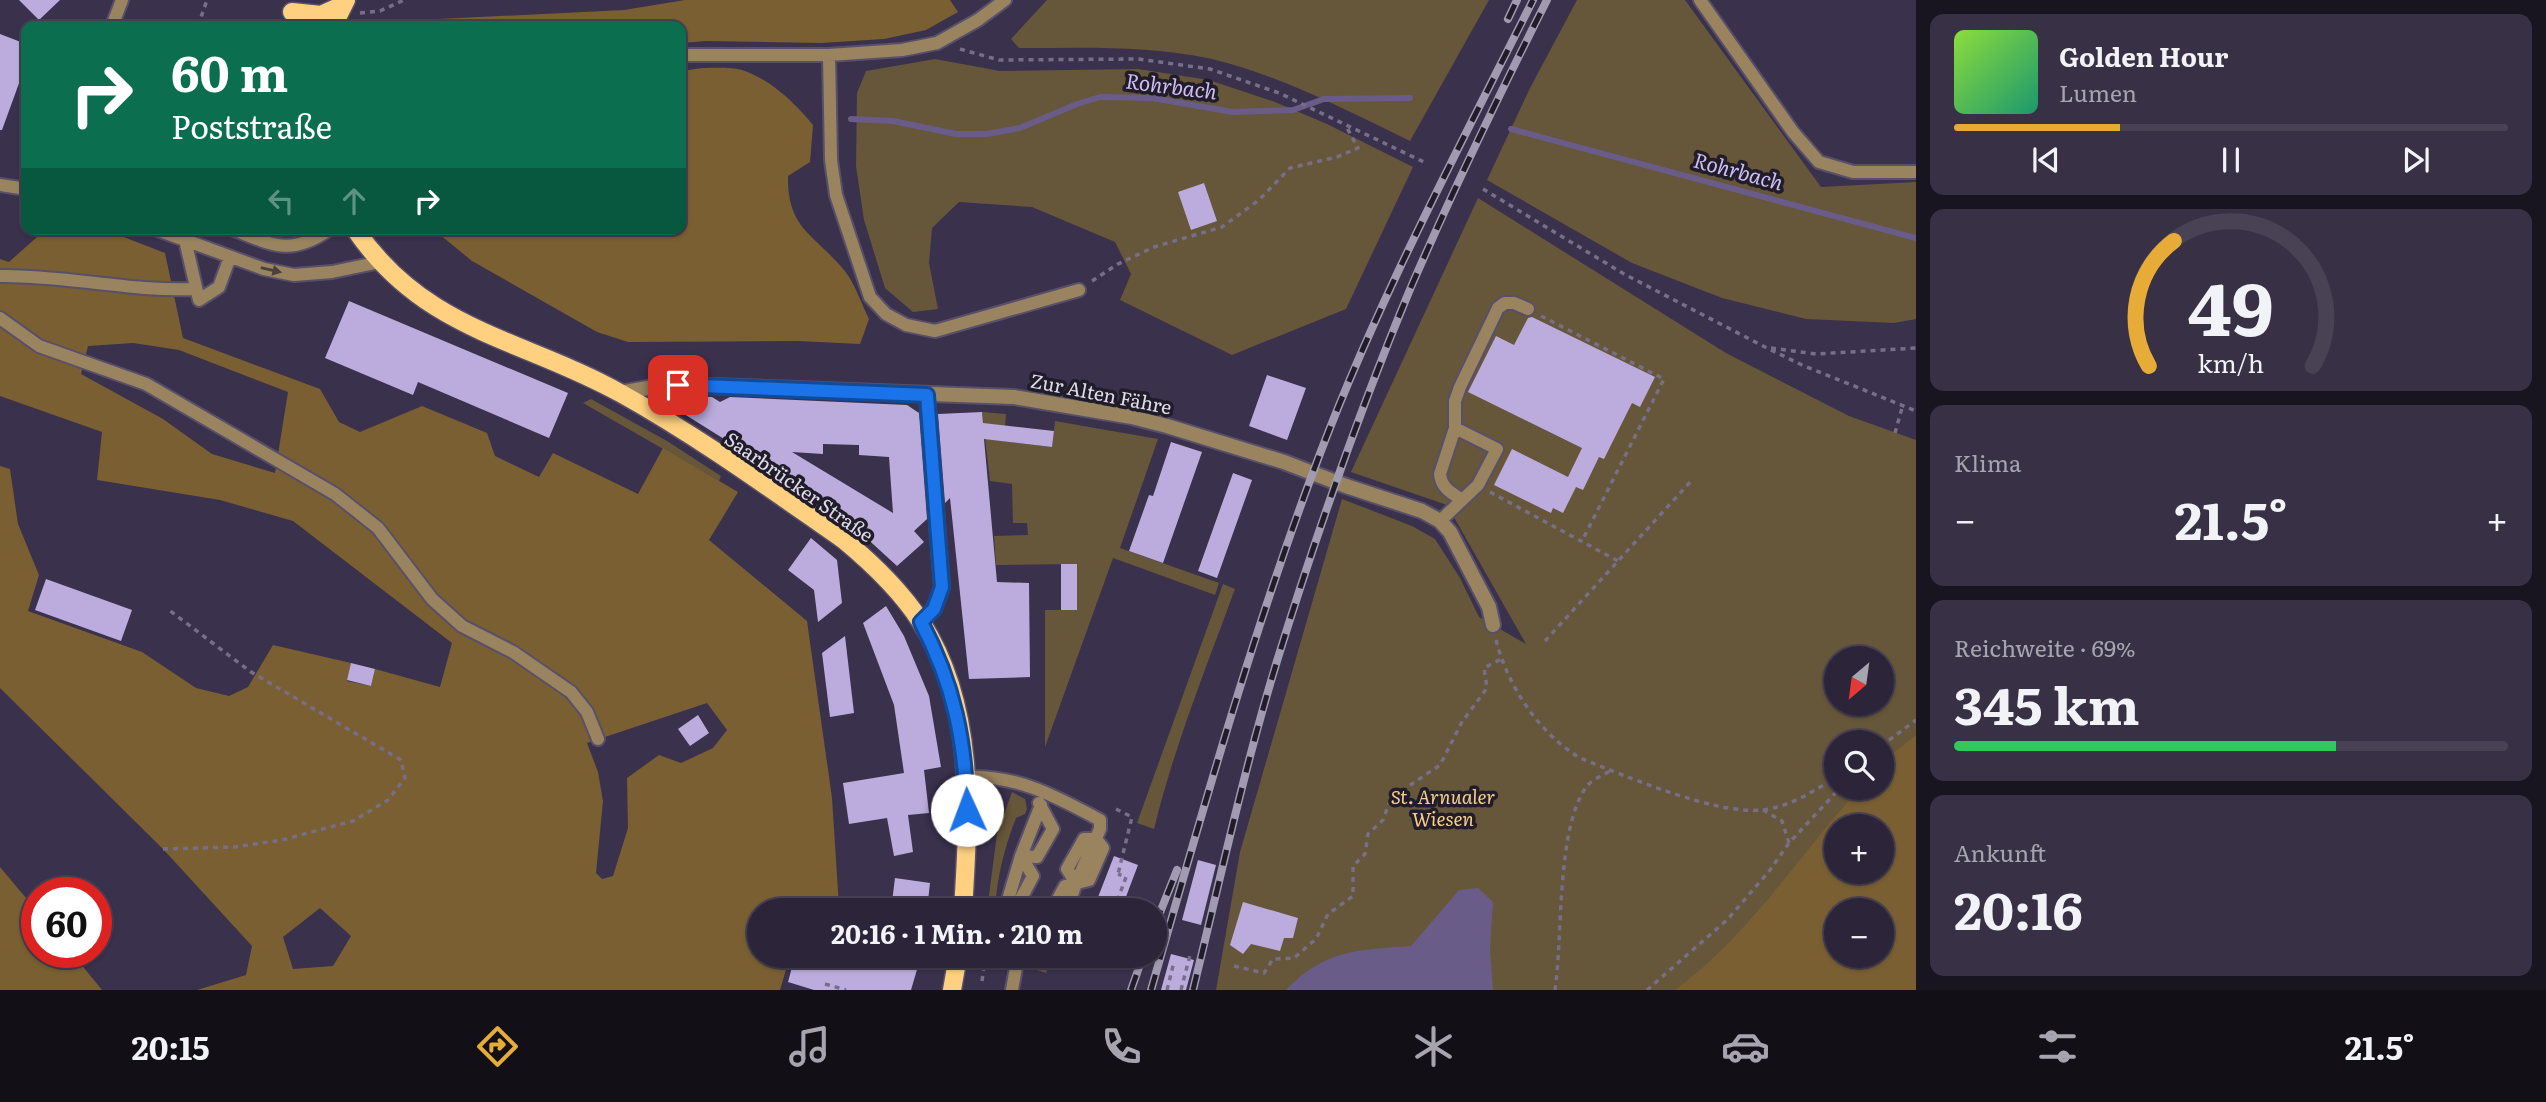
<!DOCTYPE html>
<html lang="de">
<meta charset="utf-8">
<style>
:root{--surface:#2c253a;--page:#383145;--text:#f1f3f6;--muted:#a6a5af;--line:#484254;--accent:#e7ac37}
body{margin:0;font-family:Literata,serif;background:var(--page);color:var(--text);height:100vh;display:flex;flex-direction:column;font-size:26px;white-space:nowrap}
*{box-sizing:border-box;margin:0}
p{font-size:23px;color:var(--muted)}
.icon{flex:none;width:38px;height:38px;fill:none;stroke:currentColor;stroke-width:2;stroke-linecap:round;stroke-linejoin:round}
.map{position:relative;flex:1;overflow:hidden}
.sheet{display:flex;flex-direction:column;gap:14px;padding:14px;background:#181420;width:630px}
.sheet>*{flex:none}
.guide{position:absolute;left:21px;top:21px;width:665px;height:214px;border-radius:14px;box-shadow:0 2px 5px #0004,0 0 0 2px var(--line);background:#0b6e4f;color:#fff;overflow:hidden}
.needle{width:46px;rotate:209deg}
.controls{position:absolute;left:1824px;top:646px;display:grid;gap:14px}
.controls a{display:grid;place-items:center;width:70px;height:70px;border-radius:50%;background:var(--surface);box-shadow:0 2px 5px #0004,0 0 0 2px var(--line);font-size:35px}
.speed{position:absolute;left:21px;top:877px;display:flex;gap:14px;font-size:35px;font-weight:700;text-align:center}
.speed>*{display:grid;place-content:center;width:91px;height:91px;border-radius:50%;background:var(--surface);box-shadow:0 2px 5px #0004,0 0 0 2px var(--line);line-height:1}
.speed .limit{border:10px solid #d22;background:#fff;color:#111}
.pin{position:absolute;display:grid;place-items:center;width:60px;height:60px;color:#fff;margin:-30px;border-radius:14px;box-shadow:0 4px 10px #0006}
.me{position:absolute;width:77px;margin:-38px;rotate:358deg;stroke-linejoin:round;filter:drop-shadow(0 0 5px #0008)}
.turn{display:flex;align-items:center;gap:24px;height:147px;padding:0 35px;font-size:32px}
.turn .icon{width:91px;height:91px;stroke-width:2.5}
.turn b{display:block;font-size:49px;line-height:60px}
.lanes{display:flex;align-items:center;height:66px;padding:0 35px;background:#0003;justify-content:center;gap:35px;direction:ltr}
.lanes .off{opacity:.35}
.big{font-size:52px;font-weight:700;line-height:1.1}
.sheet .card{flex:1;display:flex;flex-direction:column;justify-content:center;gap:10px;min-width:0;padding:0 24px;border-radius:14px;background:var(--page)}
.sheet .dial{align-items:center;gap:0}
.dial svg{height:182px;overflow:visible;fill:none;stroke:var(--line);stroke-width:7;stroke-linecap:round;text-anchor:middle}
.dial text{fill:var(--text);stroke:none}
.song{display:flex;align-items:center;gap:21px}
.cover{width:84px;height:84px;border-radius:10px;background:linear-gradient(135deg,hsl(90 70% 55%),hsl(160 70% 35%))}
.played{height:7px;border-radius:4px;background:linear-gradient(90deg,var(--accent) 30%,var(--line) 30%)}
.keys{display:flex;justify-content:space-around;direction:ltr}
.heat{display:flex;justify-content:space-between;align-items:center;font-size:38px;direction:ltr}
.charge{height:10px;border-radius:5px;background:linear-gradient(90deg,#34c759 69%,var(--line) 0)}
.trip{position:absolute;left:747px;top:898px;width:420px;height:70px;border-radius:35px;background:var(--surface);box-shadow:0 2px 5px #0004,0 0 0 2px var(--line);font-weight:700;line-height:70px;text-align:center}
.tabs{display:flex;height:112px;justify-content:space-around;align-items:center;background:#120f17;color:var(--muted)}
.tabs .icon{width:49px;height:49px}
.tabs .selected{color:var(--accent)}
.tabs b{font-size:32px;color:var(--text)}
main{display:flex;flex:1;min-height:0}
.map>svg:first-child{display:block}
.green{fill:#66563a;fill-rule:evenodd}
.forest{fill:#795f32;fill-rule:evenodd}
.water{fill:#6a5c88}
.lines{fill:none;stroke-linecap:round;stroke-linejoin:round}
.stream{stroke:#6a5c88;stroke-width:6}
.building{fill:#bbacdd;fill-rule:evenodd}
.service-casing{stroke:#58506a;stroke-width:16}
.minor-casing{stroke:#58506a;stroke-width:18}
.primary-casing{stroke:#58506a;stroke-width:21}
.path{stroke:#776f88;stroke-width:3.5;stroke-dasharray:5 5;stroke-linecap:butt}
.service{stroke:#9a845f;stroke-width:12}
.minor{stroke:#9a845f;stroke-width:14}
.primary{stroke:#fed080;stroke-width:18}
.rail-casing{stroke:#a19ab0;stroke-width:8}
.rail{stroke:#201c28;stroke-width:5;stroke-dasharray:16;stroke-linecap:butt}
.oneway{fill:#4b403b}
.route-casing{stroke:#114b97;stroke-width:18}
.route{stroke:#1a73e8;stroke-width:12}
.labels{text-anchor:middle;stroke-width:7;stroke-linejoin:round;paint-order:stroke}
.street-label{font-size:19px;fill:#e0dbed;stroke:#201c28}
.park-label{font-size:19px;font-style:italic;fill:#f9cf88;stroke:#201c28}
.water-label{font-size:21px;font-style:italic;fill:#cebdf6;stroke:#201c28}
</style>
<main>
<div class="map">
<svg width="1916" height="990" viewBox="0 0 1916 990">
<rect width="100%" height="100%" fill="#3a314d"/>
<path class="green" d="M 1047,0 L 1489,0 L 1410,141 C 1346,110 1282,76 1212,59 C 1149,45 1083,48 1019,48 L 1011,39 Z
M 1577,0 L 1685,0 L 1821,187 L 1916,182 L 1916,319 L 1894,323 L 1806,319 L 1722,298 L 1632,263 L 1487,180 L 1530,88 Z
M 935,59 L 1000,71 L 1138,69 L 1209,80 L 1275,102 L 1327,124 L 1413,167 L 1346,309 L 1232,355 L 1120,300 L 1131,274 L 1115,242 L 1032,207 L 959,202 L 932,228 L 929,263 L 938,309 L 913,312 L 885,288 L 864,220 L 856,166 L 857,93 L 866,71 Z
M 1478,198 L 1726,353 L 1849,416 L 1916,440 L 1916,990 L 1216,990 L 1240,852 L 1342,499 L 1412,526 L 1435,539 L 1460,578 L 1479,617 L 1526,644 L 1447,505 L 1351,472 ZM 1836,658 L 1881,658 L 1881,704 L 1836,704 ZM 1836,742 L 1881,742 L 1881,788 L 1836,788 ZM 1836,826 L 1881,826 L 1881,872 L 1836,872 ZM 1836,910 L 1881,910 L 1881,956 L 1836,956 Z
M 591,399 L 667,441 L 721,476 L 719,481 L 583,403 Z
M 982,412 L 1006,414 L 1004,441 L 1052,447 L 1055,421 L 1158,439 L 1120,548 L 1219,583 L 1215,595 L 1113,558 L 1045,747 L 1045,610 L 1077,610 L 1077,564 L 996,565 L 994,536 L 1028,535 L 1027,523 L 1013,523 L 1012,484 L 990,481 Z
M 1223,584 L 1235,589 C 1206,668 1174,747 1154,829 L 1137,823 Z
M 1012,792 L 1025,799 L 1027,809 L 1025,814 L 1016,818 C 1004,849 997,877 995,910 L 987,910 L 997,834 Z
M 993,798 L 989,833 L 985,833 L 983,809 Z
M 1032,956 L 1053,956 L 1046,973 L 1025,966 L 1028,957 Z"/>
<path class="forest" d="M 685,0 L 950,0 L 958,12 L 926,30 L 884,39 L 821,43 L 706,41 L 681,43 L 681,26 L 354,26 L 356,23 L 624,10 Z
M 703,68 C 715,68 731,67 742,70 C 770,79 795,103 813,125 L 810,162 L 788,176 C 787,229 814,234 844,270 C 855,283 861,303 869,319 L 860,344 L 798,341 L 628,342 L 597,332 L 472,261 L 433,229 L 681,229 L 681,71 Z
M 46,229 L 103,229 L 165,253 L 183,338 L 320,389 L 339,422 L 360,432 L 422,406 L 487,433 L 495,456 L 539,477 L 553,453 L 638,494 L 663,448 L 738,492 L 709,540 L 807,621 L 832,798 L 839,906 L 807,899 L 804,910 L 760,910 L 760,956 L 790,956 L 780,990 L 197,990 L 246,975 L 252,946 L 163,849 L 0,688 L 0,466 L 10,469 L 18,524 L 39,575 L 28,611 L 142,652 L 196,688 L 229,696 L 248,687 L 273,645 L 351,663 L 347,681 L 371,686 L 375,669 L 440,687 L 452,643 L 293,521 L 220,500 L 97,480 L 102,432 L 0,396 L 0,259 L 9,262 ZM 133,343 L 179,350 L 288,392 L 275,473 L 212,454 L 163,419 L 81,374 L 88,346 ZM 707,703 L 727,730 L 713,748 L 681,763 L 659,755 L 627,778 L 628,828 L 613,876 L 602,879 L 596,873 L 603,801 L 598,772 L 587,743 ZM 320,908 L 351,936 L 333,966 L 293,969 L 283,937 Z
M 1916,735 L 1916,990 L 1675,990 C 1749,936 1799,855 1860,788 L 1881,788 L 1881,763 ZM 1881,826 L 1881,872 L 1836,872 L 1836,826 ZM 1881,910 L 1881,956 L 1836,956 L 1836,910 Z
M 0,867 L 37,911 L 37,952 L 71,952 L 102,990 L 0,990 Z"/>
<path class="water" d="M 1478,888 L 1493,902 L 1490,949 L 1493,990 L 1286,990 C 1325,949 1359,950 1411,946 L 1459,890 Z"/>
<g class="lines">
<path class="stream" d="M 851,119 L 893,121 L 956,134 L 986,134 L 1020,128 L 1077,104 L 1100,97 L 1152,98 L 1233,112 L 1293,110 L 1324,99 L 1410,98
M 1511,129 L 1916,238"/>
</g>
<path class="building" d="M 19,0 L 60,0 L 39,20 Z
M 0,34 L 26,44 L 26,64 L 2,130 L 0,130 Z
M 1204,183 L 1217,221 L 1191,230 L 1178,192 Z
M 349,301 L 568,393 L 549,438 L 418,382 L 413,395 L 325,358 Z
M 1532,317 L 1655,377 L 1640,407 L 1632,403 L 1604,459 L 1599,457 L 1583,490 L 1576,487 L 1563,513 L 1553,508 L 1551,513 L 1494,485 L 1512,449 L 1568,477 L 1582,448 L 1468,392 L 1496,336 L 1514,345 L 1528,318 Z
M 1267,375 L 1306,388 L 1287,440 L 1249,426 Z
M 681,396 L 712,397 L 720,402 L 730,397 L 907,405 L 919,413 L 927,519 L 914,531 L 924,542 L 897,566 L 849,522 L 772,469 L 673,407 ZM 823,444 L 859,445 L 859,455 L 889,457 L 893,513 L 792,452 L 823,454 Z
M 982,412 L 983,423 L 1054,431 L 1052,447 L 984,439 L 997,582 L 1029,583 L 1030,677 L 969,679 L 950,498 L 945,503 L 938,414 Z
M 1171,442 L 1202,452 L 1163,563 L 1129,551 L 1149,495 L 1153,496 Z
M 1233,473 L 1252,480 L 1217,578 L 1198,571 Z
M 811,538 L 837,560 L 842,603 L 818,622 L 814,590 L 788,570 Z
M 1061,564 L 1077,564 L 1077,610 L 1061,610 Z
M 46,579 L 132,610 L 121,641 L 35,610 Z
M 886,606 L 904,636 L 929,696 L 941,767 L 924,770 L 929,813 L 908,815 L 913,852 L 894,856 L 887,818 L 849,824 L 843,783 L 904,773 L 894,705 L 863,623 Z
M 845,636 L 854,713 L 830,717 L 822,653 Z
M 351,663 L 375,669 L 371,686 L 347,680 Z
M 698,715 L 709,733 L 690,746 L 678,729 Z
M 1114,856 L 1138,865 L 1121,910 L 1093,910 Z
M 1198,860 L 1216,865 L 1201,925 L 1182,920 Z
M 895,878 L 930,883 L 927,910 L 891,910 Z
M 1243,902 L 1298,918 L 1293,938 L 1284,938 L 1280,951 L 1251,944 L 1243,954 L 1230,945 Z
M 1171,954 L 1194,960 L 1186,990 L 1161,990 Z
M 795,956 L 921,956 L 911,990 L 814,990 L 788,982 Z"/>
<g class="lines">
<g class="service-casing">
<path id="service" d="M 1700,0 L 1793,132 L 1819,162 L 1853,172 L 1916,172
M 112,26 L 122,0
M 681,55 L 829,55 L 902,50 L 937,43 L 978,20 L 1005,0
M 829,55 L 831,160 L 836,195 L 870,297 L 886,314 L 906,325 L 935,331 L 1079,290
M 0,185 L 26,189
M 155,229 L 264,269 L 294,275 L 332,272 L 380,262
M 232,229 C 273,245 290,257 330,229
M 185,240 L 199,300 L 219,287 L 230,257
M 0,276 C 66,275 130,292 196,289
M 0,318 L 39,346 L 146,384 L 335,494 L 378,528 L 432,599 L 462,626 L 513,652 L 571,692 L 587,712 L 598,739
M 1462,500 C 1452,493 1441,488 1440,474 L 1455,428 L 1455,401 L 1460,387 L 1498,308 L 1505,303 L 1514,303 L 1528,309
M 1440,521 L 1478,485 L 1497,449 L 1455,428
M 966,777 C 1018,775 1055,796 1100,820 L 1100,829 L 1076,883 L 1067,910
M 1021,856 L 1037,857 L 1053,829 L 1039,803
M 1076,883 L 1067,869 L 1084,839 L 1096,839
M 1005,910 L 1021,856 L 1041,805
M 1006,910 L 1017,906 L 1033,876 L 1021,856
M 1052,910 L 1065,886 L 1089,880 L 1103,848 L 1096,839
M 1012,990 L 1018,956"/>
</g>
<g class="minor-casing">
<path id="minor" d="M 620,393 L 658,386 L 714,386 L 1014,397 L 1132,417 L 1167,426 L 1284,462 L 1346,486 L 1422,511 L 1440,521 L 1450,532 L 1489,607 L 1493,625
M 921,622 L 934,609 L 942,587 L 927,395"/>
</g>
<g class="primary-casing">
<path id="primary" d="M 292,12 L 321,15 L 343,5
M 333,26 L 346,0
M 355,229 C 425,332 522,338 622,394 C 699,437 772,490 844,540 C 873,564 901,591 921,622 C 976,707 969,814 963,910
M 952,990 L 958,956"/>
</g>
<path class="path" d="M 360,13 L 380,11 L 404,0
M 198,26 L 207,0
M 960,49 L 999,60 L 1138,59 L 1210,69 L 1279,93 L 1426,163
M 1483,189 L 1624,274 L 1765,347 L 1802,365 L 1916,411
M 1092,281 L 1118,264 L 1154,247 L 1222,227 L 1259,200 L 1290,168 L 1337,157 L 1358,148 L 1346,126
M 1541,316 L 1664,379 L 1582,541
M 1771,348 L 1816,354 L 1916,348
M 1895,433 L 1902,408
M 1490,492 L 1618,561
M 1496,640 C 1508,687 1539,733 1580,758 C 1626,776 1715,815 1762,810 C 1789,807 1813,792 1836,777
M 1545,641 L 1692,480
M 1881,746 L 1916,720
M 1116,809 L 1132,817 L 1118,874
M 1763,810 L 1782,821 L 1789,843
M 163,849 L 235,847 L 282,840 L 353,821 L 388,800 L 405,778 L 401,760 L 251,672 L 169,610
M 1095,910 L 1102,892
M 1114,910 L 1126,877 L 1118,874
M 1234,966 L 1264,973 L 1273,959 L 1294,958 L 1316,939 L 1328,914 L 1353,896 L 1353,866 L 1365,854 L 1368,834 L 1383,820 L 1391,798 L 1440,765 L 1462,722 L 1487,688 L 1484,668 L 1501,659
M 982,981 L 985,959 L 1002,964
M 825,984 L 846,990
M 1167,990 L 1174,962
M 1181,990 L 1190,955
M 1555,990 C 1563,937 1556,827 1587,786 C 1592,780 1603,775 1610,771
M 1647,990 L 1728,919 L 1770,870 L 1789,843 L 1840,788"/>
<use href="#service" class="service"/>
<use href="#minor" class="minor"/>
<use href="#primary" class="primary"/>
<g class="rail-casing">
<path id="rail" d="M 1508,19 L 1517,0
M 1155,925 L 1177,870
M 1131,990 L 1143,956
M 1151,990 C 1201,817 1249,644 1312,475 C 1372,311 1455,156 1533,0
M 1193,990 C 1220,880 1244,769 1277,661 C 1316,535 1360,409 1411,287 C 1453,190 1499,95 1547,0"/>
</g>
<use href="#rail" class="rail"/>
</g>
<defs><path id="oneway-solid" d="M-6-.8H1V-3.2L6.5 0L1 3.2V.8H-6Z" transform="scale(1.75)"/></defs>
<use class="oneway" href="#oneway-solid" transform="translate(271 270) rotate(13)"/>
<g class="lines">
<g class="route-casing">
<path id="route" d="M 678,385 L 927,395 L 942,587 L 934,609 L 921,622 C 954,685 965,740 967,810"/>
</g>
<use href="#route" class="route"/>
</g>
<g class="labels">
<g class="street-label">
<text transform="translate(1101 394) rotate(11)" y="7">Zur Alten Fähre</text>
<text transform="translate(799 487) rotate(35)" y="7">Saarbrücker Straße</text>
</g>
<g class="park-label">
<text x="1443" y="804">St. Arnualer<tspan x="1443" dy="22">Wiesen</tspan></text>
</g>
<g class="water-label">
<text transform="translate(1171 87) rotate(7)" y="7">Rohrbach</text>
<text transform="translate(1738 172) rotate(15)" y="7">Rohrbach</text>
</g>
</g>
</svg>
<div class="controls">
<a><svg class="needle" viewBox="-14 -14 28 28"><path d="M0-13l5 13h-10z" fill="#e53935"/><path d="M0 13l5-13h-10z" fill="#a6a5af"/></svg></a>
<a><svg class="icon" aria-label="search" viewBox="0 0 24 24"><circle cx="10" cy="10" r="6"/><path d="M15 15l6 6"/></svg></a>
<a>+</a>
<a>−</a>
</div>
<div class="speed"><div class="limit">60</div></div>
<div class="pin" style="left:678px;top:385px;background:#d93025"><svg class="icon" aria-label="arrive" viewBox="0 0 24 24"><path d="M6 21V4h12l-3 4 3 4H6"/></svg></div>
<svg class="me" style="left:967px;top:810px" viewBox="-20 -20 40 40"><circle r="19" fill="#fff"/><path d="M0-13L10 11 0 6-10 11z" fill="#1a73e8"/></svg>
<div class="trip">20:16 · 1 Min. · 210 m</div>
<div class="guide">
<div class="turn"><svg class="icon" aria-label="right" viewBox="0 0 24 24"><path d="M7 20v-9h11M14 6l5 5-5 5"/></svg><div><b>60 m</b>Poststraße</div></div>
<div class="lanes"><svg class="icon off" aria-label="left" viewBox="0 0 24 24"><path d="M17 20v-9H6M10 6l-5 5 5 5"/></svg><svg class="icon off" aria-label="ahead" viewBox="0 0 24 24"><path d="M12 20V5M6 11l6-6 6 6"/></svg><svg class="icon" aria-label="right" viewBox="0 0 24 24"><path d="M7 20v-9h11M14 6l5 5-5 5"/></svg></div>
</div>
</div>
<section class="sheet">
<div class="card">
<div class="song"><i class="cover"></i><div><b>Golden Hour</b><p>Lumen</p></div></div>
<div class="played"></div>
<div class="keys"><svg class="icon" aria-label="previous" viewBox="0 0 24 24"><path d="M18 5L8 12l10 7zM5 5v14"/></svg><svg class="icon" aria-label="pause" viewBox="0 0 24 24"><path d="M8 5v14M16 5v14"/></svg><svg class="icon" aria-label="next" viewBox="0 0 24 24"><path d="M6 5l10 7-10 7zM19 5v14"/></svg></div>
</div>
<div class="card dial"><svg viewBox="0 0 100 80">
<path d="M14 69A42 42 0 1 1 86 69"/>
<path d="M14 69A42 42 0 0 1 25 14" stroke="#e7ac37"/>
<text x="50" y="56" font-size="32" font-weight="700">49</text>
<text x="50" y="72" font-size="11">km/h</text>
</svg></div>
<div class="card"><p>Klima</p>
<div class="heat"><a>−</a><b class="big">21.5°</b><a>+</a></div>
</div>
<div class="card"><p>Reichweite · 69%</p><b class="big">345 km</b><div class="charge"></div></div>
<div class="card"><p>Ankunft</p><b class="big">20:16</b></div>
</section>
</main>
<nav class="tabs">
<b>20:15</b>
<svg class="icon selected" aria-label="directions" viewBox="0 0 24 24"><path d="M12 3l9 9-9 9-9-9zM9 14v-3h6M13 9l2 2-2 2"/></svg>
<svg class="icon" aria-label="music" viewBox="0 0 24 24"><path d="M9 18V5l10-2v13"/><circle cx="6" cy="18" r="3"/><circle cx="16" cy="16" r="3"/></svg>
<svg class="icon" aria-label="phone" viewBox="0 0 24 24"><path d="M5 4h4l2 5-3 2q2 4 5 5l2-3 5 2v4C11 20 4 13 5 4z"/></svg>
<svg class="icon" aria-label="climate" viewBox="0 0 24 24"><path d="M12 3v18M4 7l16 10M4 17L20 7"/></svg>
<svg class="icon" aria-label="car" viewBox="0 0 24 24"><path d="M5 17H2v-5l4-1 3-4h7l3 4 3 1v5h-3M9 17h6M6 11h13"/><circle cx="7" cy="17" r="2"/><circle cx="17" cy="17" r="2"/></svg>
<svg class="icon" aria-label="filters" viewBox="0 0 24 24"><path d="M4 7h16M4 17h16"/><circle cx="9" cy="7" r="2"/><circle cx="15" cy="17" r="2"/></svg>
<b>21.5°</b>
</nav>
